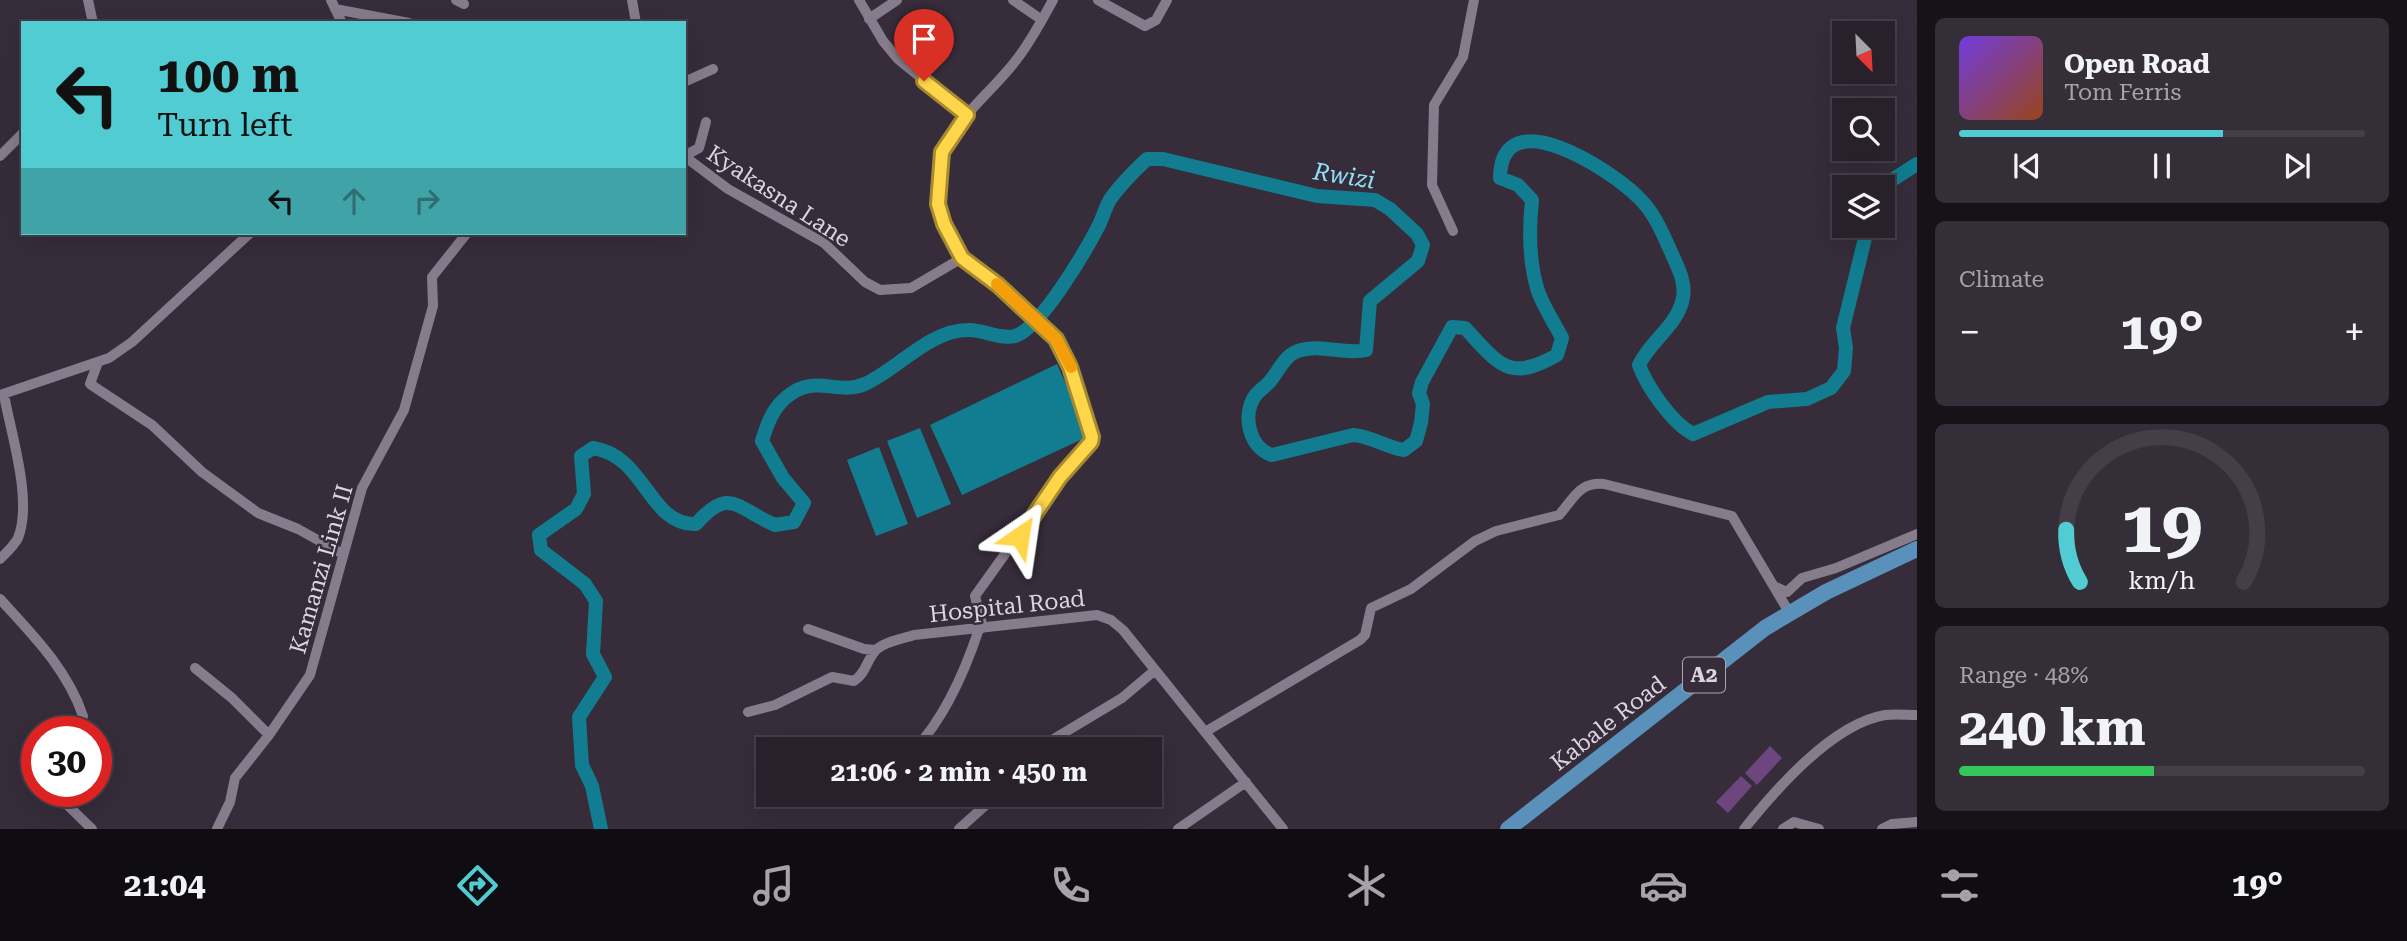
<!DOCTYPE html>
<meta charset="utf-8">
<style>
:root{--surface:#28212c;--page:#342e38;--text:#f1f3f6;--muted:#a5a3a9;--line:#443e48;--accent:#51ccd3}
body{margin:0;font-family:"Roboto Serif",serif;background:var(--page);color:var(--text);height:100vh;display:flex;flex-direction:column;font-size:26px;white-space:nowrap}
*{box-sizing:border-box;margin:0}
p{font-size:23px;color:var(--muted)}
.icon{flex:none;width:38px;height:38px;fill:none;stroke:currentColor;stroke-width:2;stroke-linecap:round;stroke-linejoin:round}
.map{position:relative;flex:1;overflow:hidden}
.details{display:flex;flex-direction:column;gap:18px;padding:18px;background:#161218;width:490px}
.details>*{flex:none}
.guide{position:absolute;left:21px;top:21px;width:665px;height:214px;border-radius:0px;box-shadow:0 7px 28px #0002,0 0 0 2px var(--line);background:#51ccd3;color:#111;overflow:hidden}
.needle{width:46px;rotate:156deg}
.buttons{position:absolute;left:1832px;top:21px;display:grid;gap:14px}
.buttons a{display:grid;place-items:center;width:63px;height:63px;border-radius:0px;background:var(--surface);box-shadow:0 7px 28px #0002,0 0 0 2px var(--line);font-size:35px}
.speed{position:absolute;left:21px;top:716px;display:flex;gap:14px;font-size:35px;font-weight:700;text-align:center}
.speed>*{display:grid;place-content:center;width:91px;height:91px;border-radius:50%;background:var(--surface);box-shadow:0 7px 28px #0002,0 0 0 2px var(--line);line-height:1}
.speed .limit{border:10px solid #d22;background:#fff;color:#111}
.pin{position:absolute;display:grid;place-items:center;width:60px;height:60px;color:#fff;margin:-72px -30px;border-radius:50% 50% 50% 0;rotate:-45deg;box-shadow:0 0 7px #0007}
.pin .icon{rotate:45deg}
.me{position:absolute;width:77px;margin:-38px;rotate:32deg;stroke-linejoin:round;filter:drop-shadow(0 0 5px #0008)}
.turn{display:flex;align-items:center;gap:24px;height:147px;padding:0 21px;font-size:32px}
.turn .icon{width:91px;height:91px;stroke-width:2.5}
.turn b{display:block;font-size:49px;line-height:60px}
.lanes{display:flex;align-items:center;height:66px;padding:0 21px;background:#0003;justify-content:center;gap:35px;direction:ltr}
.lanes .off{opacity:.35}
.big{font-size:52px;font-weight:700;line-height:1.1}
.details .widget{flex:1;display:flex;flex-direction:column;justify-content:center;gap:10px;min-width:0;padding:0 24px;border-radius:10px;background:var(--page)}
.details .dial{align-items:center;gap:0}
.dial svg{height:182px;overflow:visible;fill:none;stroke:var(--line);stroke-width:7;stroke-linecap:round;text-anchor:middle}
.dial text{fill:var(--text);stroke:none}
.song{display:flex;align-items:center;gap:21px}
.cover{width:84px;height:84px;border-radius:10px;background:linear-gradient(135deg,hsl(260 70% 55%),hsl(20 70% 35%))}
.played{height:7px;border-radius:4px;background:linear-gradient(90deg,var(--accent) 65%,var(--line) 65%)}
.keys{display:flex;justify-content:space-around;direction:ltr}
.heat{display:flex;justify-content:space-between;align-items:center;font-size:38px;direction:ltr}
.charge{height:10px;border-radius:5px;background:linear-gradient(90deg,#34c759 48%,var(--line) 0)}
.trip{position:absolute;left:756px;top:737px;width:406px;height:70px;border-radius:0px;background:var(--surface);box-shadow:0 7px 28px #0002,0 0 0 2px var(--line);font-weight:700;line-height:70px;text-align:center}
.dock{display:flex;height:112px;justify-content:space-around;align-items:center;background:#100d12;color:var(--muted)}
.dock .icon{width:49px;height:49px}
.dock .current{color:var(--accent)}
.dock b{font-size:32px;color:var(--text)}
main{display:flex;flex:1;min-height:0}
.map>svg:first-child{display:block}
.green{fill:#6e467f}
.water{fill:#127c90}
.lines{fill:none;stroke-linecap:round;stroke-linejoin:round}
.river{stroke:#127c90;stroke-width:14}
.street{stroke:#877c8c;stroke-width:10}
.primary{stroke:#5991ba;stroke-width:16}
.route-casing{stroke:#a68a30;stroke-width:18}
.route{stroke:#ffd54a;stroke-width:12}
.slow{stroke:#f59e0b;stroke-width:12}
.labels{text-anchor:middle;stroke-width:5;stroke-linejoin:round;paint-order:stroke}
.shield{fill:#362c3a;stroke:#aaa2ad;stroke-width:2}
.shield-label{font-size:21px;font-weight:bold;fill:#dcd5de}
.street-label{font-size:23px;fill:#dcd5de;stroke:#362c3a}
.water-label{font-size:24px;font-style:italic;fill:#8ee2f7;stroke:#362c3a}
</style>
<main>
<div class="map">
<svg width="1917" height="829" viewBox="0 0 1917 829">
<rect width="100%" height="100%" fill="#362c3a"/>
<path class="green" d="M 1770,746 L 1782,758 L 1757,785 L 1745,773 Z
M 1741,776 L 1752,786 L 1728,813 L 1716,802 Z"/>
<path class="water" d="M 1057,364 L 1089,436 L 962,495 L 930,425 Z
M 920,428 L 951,504 L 917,518 L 887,441 Z
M 879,447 L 908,524 L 876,536 L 847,460 Z"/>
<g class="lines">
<path class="river" d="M 1883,189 L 1886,184 L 1917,164
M 601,829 L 592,786 L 582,765 L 579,717 L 605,677 L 593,654 L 596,601 L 585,584 L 541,550 L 539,535 L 576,509 L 584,494 L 581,456 L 593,448 C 646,456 649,526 696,524 C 730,485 737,509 775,525 L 794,522 L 804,503 L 783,478 L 762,441 C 768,421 774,405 792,393 C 817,376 840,395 865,384 C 897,370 929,330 968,330 C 982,329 1000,340 1015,336 C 1040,329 1085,252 1098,227 C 1103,218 1105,207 1111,198 C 1122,183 1134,171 1147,159 L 1163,159 L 1317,196 L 1375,200 L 1390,209 L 1417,234 L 1423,245 L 1418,261 L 1370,301 L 1366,350 C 1344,355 1323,344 1301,350 C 1285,354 1280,369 1271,380 C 1267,386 1259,390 1255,396 C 1242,415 1249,448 1272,455 L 1353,435 C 1371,436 1385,447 1404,450 L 1416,441 L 1421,423 L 1423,404 L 1419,393 L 1422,382 L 1452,327 L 1465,328 C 1499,364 1508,383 1557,355 L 1562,338 C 1554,322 1542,305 1537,288 C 1529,260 1529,228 1532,200 L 1518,185 L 1500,178 C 1501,98 1611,170 1638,197 C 1654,212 1662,232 1671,252 C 1677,266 1686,281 1683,298 C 1678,325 1650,341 1639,365 C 1647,387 1672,423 1693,434 L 1768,402 L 1807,399 L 1831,388 L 1844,371 L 1846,348 L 1843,328 L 1868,226"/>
<path class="street" d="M 88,0 L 93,23
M 331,0 L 342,23
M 456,0 L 464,4
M 632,0 L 636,23
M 859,0 L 883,41 L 898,59 L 967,115
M 1013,0 L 1042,20
M 1098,0 L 1145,26 L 1156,20 L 1167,0
M 335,9 L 409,23
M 869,19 L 897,0
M 684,82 L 713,69
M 0,156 L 23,133
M 684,156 L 728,189 L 824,243 L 865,282 L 880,290 L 911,288 L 962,258
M 684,156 L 699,148 L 706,122
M 1453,231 L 1432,185 L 1434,105 L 1463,57 L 1474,0
M 98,362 L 90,384 L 152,425 L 202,472 L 258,513 L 298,529 L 341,553
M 0,395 L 109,358 L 132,342 L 250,233
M 0,559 C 6,553 14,546 18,538 C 33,501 11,434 4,395
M 1776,587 L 1787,592 L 1802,578 L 1836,568 L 1917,534
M 0,599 C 33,635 67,669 83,716 L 75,732
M 983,628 L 975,596 L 1060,477 L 1091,442 L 1092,437 C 1084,406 1076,367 1058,341 C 1017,286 935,268 938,187 C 939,176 939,161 943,151 C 959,115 994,90 1017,59 C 1031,41 1042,20 1053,0
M 808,629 L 864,649 L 876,650
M 195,668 L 232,698 L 269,735
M 748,712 L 775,705 L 832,677 L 854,681 C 866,674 867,658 877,649 C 886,641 902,639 914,635 L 1097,615 L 1111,620 L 1123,630 L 1283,829
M 1205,732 L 1360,640 L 1365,635 L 1371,608 L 1411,589 L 1475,541 L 1496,531 L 1559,515 C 1574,499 1578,482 1604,484 L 1732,516 L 1789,612
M 915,749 C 946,716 965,671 979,629
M 989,749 L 1002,740 L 1014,749
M 1037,749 L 1122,698 L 1154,671
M 53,791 L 92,829
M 879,794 L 893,800 L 903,794
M 217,829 L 230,802 L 235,778 L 269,735 L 310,675 L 362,488 L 404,410 L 433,306 L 432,277 L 467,233
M 959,829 L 998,794
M 1178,829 L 1246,782
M 1744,829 C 1776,789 1832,724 1885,715 C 1895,714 1907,715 1917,715
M 1783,829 L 1794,822 L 1819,829
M 1882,829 L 1892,824 L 1917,822"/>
<path class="primary" d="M 1508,829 L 1765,628 L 1826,592 L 1917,549"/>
</g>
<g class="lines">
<g class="route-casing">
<path id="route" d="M 924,81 L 967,115 L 942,152 L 938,204 L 944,224 L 962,258 L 998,285 L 1056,339 L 1070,367 L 1092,437 L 1091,442 L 1060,477 L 1020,536"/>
</g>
<use href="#route" class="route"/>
<path class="slow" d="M 997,284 L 1056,339 L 1071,367"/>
</g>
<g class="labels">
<rect class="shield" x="1683" y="657.5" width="42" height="35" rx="5"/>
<g class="shield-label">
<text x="1704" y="682">A2</text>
</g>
<g class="street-label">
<text transform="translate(779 196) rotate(33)" y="8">Kyakasna Lane</text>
<text transform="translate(321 569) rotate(-74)" y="8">Kamanzi Link II</text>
<text transform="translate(1007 606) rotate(-6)" y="8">Hospital Road</text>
<text transform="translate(1608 723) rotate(-38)" y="8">Kabale Road</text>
</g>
<g class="water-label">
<text transform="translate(1344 176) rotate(9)" y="8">Rwizi</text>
</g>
</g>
</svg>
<div class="buttons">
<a><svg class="needle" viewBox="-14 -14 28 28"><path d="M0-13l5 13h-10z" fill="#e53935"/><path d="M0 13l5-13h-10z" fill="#a5a3a9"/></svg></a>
<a><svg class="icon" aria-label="search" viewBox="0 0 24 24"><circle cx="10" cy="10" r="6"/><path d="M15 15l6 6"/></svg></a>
<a><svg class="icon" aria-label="layers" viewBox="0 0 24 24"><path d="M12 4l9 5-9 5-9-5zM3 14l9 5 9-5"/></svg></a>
</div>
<div class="speed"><div class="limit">30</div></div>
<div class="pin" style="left:924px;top:81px;background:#d93025"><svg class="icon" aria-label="arrive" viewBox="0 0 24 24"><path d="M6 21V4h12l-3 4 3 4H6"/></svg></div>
<svg class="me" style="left:1020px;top:536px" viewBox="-20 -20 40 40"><path d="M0-17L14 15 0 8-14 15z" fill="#ffd54a" stroke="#fff" stroke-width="4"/></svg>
<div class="trip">21:06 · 2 min · 450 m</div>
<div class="guide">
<div class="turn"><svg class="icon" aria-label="left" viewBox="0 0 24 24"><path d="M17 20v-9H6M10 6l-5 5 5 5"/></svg><div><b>100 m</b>Turn left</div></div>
<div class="lanes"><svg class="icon" aria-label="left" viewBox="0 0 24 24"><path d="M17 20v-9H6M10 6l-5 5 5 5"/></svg><svg class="icon off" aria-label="ahead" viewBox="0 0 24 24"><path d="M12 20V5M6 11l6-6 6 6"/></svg><svg class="icon off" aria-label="right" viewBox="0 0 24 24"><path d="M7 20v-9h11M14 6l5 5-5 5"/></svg></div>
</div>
</div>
<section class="details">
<div class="widget">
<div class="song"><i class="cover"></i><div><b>Open Road</b><p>Tom Ferris</p></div></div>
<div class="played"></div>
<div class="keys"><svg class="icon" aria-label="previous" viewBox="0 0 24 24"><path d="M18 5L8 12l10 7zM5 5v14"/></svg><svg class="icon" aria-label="pause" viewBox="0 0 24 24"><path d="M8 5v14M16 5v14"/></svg><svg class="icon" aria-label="next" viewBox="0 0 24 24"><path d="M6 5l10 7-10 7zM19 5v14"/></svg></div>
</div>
<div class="widget"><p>Climate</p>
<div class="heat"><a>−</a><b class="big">19°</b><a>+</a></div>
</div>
<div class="widget dial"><svg viewBox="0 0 100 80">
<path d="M14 69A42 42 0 1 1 86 69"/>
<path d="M14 69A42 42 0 0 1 8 46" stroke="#51ccd3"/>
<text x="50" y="56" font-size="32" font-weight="700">19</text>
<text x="50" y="72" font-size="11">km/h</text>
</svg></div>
<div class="widget"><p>Range · 48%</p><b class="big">240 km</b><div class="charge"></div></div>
</section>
</main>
<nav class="dock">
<b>21:04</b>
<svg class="icon current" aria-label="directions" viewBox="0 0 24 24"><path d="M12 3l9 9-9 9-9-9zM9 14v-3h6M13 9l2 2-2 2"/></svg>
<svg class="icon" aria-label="music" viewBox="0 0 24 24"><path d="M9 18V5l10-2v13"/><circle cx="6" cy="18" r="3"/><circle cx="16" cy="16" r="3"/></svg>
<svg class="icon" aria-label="phone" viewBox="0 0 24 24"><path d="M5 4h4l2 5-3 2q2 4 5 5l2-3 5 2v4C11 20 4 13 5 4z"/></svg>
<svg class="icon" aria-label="climate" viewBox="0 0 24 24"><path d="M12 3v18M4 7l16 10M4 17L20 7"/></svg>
<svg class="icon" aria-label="car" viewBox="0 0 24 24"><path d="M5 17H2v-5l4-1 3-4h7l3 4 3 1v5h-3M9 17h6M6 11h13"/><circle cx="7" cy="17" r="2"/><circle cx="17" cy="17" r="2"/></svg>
<svg class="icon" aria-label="filters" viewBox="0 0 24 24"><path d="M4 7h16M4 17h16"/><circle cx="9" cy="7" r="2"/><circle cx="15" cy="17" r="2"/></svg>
<b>19°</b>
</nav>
